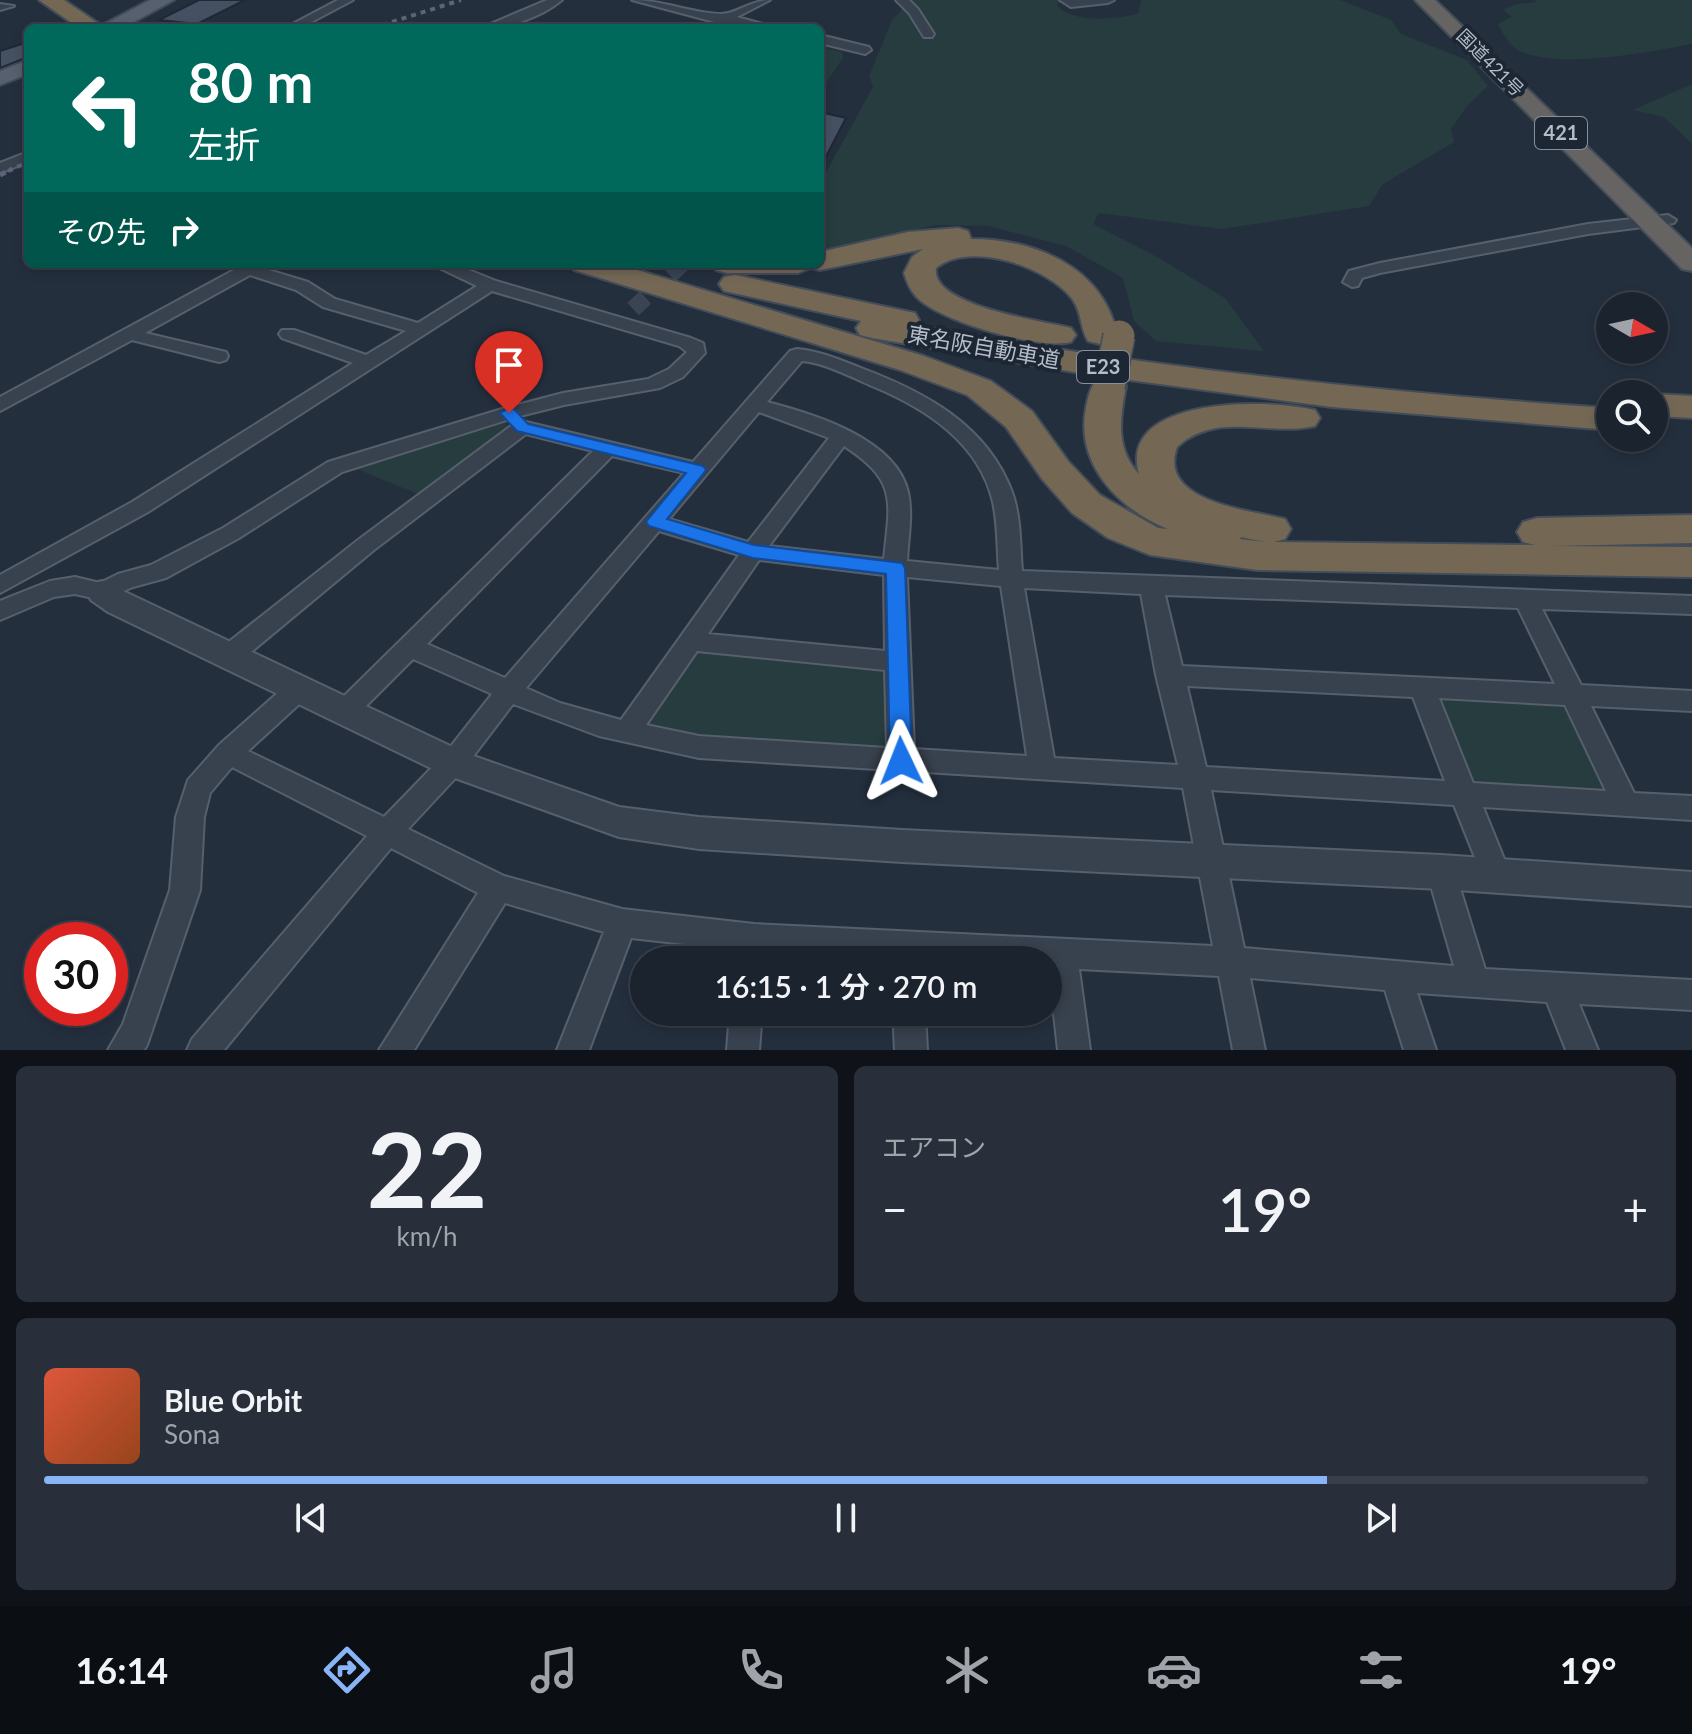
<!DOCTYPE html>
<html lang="ja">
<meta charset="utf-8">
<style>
:root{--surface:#1b232e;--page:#282f3a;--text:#f1f3f6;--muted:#a0a4aa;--line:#39404a;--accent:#8ab4f8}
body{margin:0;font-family:Lato,"Noto Sans JP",sans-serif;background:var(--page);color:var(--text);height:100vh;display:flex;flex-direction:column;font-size:30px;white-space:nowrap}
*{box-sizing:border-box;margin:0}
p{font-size:26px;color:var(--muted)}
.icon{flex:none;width:44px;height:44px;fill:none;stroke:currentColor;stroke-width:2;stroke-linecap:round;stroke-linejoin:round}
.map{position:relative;height:1050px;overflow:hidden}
.drawer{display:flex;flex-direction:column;gap:16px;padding:16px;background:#0f1319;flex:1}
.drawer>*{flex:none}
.guide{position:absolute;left:24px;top:24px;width:800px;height:244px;border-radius:12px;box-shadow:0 4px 12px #0003,0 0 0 2px var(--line);background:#00695c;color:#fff;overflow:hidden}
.needle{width:52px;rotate:99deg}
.fabs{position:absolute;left:1596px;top:292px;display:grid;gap:16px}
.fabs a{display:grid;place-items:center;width:72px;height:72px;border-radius:50%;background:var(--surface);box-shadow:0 4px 12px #0003,0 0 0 2px var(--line);font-size:40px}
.speed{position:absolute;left:24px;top:922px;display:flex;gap:16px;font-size:40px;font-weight:700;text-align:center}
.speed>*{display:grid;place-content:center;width:104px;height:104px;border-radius:50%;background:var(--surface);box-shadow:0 4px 12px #0003,0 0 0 2px var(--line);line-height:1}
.speed .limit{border:12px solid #d22;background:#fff;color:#111}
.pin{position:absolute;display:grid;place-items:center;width:68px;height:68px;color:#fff;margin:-82px -34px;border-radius:50% 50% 50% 0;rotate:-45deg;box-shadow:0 0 8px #0007}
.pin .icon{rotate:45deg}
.me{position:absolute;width:88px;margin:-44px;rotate:358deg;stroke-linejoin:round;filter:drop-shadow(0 0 6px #0008)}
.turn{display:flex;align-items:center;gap:28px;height:168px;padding:0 32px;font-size:36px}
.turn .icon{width:104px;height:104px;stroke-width:2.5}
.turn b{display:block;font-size:56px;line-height:68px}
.then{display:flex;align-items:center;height:76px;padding:0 32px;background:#0003;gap:16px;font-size:30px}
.big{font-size:60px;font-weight:600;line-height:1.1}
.drawer .tile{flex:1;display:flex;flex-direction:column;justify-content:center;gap:12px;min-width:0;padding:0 28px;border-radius:12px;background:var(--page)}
.drawer .dial{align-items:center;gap:0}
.dial b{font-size:104px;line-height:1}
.song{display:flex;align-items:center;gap:24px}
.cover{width:96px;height:96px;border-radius:12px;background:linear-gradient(135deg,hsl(10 70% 55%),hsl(20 70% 35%))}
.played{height:8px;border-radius:4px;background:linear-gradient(90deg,var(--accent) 80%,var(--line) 80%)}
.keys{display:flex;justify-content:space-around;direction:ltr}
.heat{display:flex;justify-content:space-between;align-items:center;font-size:44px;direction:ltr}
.drawer .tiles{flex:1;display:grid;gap:16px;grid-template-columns:1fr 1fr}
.tile:last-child{grid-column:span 2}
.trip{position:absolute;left:630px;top:946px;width:432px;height:80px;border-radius:40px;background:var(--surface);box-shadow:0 4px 12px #0003,0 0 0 2px var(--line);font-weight:600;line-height:80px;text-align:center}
.tabs{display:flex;height:128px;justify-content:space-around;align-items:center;background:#0b0e12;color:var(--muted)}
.tabs .icon{width:56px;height:56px}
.tabs .current{color:var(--accent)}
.tabs b{font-size:36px;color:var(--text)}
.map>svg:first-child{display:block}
.green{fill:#263c3f}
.building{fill:#455162;stroke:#1f2835;stroke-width:2}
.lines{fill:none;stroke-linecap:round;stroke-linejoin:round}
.minor-tunnel{stroke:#3a4453;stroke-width:17;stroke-dasharray:17 8;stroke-linecap:butt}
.minor-casing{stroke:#565f6c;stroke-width:4}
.tertiary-casing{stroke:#565f6c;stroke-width:4}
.primary-casing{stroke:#414a57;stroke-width:4}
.trunk-casing{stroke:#434c59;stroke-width:4}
.motorway-casing{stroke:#434c59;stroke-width:4}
.minor{fill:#38414e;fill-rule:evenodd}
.tertiary{fill:#38414e;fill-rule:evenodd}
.primary{fill:#56606e;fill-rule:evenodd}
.trunk{fill:#656462;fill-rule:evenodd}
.motorway{fill:#746855;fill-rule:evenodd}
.rail-far1{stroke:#5a6575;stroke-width:4;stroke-dasharray:5 5;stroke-linecap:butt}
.rail{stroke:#5a6575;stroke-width:5;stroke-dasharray:6 6;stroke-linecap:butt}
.motorway-bridge-casing{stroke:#434c59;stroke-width:34;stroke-linecap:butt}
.motorway-bridge{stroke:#746855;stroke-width:31}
.route{fill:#1a73e8;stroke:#114b97;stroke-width:2}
.labels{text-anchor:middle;stroke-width:8;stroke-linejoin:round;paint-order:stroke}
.far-street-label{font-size:18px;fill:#b4bcc9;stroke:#1d2633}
.shield{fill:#1d2633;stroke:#878f9c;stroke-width:2}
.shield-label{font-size:20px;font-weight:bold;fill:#b4bcc9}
.street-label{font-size:22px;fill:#b4bcc9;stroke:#1d2633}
</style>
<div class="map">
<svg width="1692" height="1050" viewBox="0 0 1692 1050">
<rect width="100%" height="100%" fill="#242f3e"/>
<path class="green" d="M 911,0 L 1059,0 L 1057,6 C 1077,24 1113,19 1138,14 L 1141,0 L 1340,0 L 1391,20 L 1401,34 L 1467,60 L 1488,86 L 1467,106 L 1451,129 L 1454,142 L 1383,184 L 1369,206 L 1222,229 L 1099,213 L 1093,224 L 1159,258 L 1225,298 L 1264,351 L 1156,341 L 1134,321 L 1123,278 L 1066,246 L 988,226 L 935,225 L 820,251 L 820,183 L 873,87 L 869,76 L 892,20 Z
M 1533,0 L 1692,0 L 1692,44 C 1648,52 1564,69 1522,52 C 1511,48 1503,34 1498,24 L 1512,17 L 1503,10 L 1516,4 L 1537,2 Z
M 820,47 L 842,52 L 843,58 L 820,92 Z
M 1692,84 L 1692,144 L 1664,117 L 1633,110 Z
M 503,418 L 510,429 L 425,497 L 352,467 Z
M 695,649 L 888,670 L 891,752 L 703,740 L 640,727 Z
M 1429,694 L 1564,701 L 1610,795 L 1467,788 Z"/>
<path class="building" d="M 199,0 L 245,0 L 197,24 L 159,20 Z
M 28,42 L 28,57 L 0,68 L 0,51 Z
M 820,112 L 846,118 L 820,168 Z"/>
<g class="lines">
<path class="minor-tunnel" d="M 633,309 L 682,264"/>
<g class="minor-casing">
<path id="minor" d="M 338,0 L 353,0 L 300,28 L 285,28 Z
M 547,0 L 562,0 C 540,18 509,28 481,28 Z
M 632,0 C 663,0 691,13 721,14 C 736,14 751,0 770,0 L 737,17 L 777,28 L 722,24 Z
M 896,0 L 909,0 L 918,9 L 934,34 L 932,37 L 924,37 L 909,13 Z
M 1060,0 L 1114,0 L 1108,3 L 1071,7 Z
M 0,4 L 14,6 L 0,10 Z
M 820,35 L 869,47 L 871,50 L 865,54 L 820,43 Z
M 28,152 L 28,162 L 0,173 L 0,163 Z
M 1668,215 L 1676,220 L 1674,223 L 1588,234 L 1380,273 L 1362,278 L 1358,286 L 1352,287 L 1343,282 L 1349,271 L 1380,263 L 1588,224 Z
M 245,264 L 265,264 L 262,268 L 308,282 L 335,299 L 418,323 L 477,286 L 431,264 L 454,264 L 496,281 L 691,338 L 703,343 L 705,353 L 683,377 L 660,388 L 564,405 L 516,417 L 342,472 L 239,538 L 166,578 L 133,587 L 102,600 L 75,594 L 54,597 L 0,620 L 0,601 L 50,581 L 75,577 L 100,583 L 118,574 L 151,565 L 223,528 L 328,462 L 502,409 L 563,393 L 648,379 L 669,369 L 687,352 L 679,346 L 492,291 L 148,512 L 0,593 L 0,575 L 132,502 L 353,363 L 282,338 L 279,334 L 282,330 L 294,330 L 366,355 L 406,331 L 323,307 L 296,290 L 250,275 L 145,333 L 226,352 L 228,356 L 226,360 L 219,362 L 132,340 L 0,411 L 0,397 Z
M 797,349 C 820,351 840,360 861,368 C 925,392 987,425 1012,492 C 1021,517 1020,545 1022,571 L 1692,596 L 1692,614 L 1542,609 L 1581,685 L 1692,691 L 1692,711 L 1591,706 L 1634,793 L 1692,796 L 1692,820 L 1483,807 L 1511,876 L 1506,885 L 1496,889 L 1486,885 L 1454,805 L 1211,790 L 1244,948 L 1454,966 L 1427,872 L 1431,863 L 1441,859 L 1451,863 L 1455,872 L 1485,969 L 1692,980 L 1692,1010 L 1579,1004 L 1598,1050 L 1566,1050 L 1547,1002 L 1417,993 L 1436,1050 L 1404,1050 L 1385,990 L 1250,978 L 1265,1050 L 1233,1050 L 1219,976 L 1079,969 L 1090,1050 L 1058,1050 L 1048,960 L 906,960 L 768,953 L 767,960 L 737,960 L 738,950 L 631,938 L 589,1050 L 557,1050 L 604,932 L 505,903 L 414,1050 L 379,1050 L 478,893 L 391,848 L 224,1050 L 187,1050 L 192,1039 L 367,836 L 232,767 L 210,793 L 204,817 L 200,890 L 147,1045 L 144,1050 L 108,1050 L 123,1024 L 170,890 L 176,817 L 188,780 L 219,745 L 290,682 L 299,679 L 308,682 L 312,689 L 308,696 L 248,751 L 384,817 L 444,755 L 492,694 L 413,659 L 355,717 L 346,720 L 337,717 L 333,710 L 337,703 L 593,451 L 526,434 L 374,550 L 239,662 L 230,664 L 221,662 L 218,655 L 221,648 L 358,540 L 515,423 L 522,421 L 693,462 L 790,351 ZM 802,361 C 825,363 851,377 872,386 C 925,408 979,442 993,502 C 998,524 997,547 999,570 L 907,561 C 908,538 913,515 908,492 C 896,439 814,414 767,402 ZM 759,412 L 829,438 L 748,542 L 669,519 ZM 844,446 C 898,481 890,501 884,559 L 769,546 ZM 612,456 L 684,473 L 505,678 L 427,644 ZM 659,531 L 739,555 L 621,720 L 560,703 L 526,688 ZM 759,560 L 884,575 L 885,651 L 708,634 ZM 907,577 L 1001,586 L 1027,756 L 914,749 ZM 1024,588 L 1141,594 L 1156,675 L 1178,765 L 1054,758 ZM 1165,595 L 1518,608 L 1555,684 L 1182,666 ZM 697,651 L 885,670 L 887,748 L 699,736 L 646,725 ZM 1187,686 L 1413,697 L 1445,781 L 1206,767 ZM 1439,698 L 1565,705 L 1606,791 L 1473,783 ZM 513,704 L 599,736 L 699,758 L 1183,788 L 1213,946 L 754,924 L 622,909 L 504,876 L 408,829 L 462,771 Z
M 730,1012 L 762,1012 L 759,1050 L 727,1050 Z
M 893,1012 L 925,1012 L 927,1050 L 895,1050 Z"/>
</g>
<g class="tertiary-casing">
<path id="tertiary" d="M 102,581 L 465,753 L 619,807 L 699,817 L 902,830 L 1441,855 L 1692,872 L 1692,906 L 1441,889 L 902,862 L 699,849 L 619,837 L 441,773 L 108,612 L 91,600 L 87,592 L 91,584 Z"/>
</g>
<g class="primary-casing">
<path id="primary" d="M 150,0 L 174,0 L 123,28 L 97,28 Z
M 28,60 L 28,74 L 0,85 L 0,71 Z"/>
</g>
<g class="trunk-casing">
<path id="trunk" d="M 1415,0 L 1435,0 L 1692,248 L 1692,271 L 1682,269 Z"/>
</g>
<g class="motorway-casing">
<path id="motorway" d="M 39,0 L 64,0 L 105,28 L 79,28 Z
M 958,228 L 968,231 L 971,239 C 1035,239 1103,267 1117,334 L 1112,341 L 1100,344 L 1088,341 C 1080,328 1082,313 1073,300 C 1049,267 970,240 936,268 C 930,306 1043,321 1071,328 L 1076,335 L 1071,342 C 1039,350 951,323 925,304 C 913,296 908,286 904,273 L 912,257 L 923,249 L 820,270 L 811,268 L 798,273 L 727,273 L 716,270 L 712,264 L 820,264 L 820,252 L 908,232 Z
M 570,264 L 617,264 L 924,356 L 991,381 L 1032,411 L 1068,461 L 1100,495 L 1158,528 L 1168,529 C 1119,509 1075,465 1086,408 C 1088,397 1090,388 1097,379 L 1104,377 L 872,338 L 860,335 L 856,328 L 861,321 L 724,291 L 719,284 L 724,277 L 735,275 L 915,313 L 919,320 L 915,326 C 1146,366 1377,393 1610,408 L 1610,430 L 1332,407 L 1122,379 L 1126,386 C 1120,417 1115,449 1139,474 C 1117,395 1272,399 1315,410 L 1320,418 L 1315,426 C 1269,437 1216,410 1177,447 C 1157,503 1251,510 1285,519 L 1291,529 L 1285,539 L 1274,542 L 1535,545 L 1523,542 L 1517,532 L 1523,522 L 1537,518 L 1692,515 L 1692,543 L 1551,546 L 1692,547 L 1692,577 L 1257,570 L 1150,555 L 1108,538 L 1072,513 L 1042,479 L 1006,427 L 967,395 L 900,370 L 574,270 ZM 1241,537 L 1264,542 L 1240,539 Z
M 1654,394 L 1692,396 L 1692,418 L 1654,416 Z"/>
</g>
<use href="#minor" class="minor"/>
<use href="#tertiary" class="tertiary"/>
<use href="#primary" class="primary"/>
<use href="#trunk" class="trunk"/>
<use href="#motorway" class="motorway"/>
<path class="rail-far1" d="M 373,28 L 461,0
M 8,171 L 28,162"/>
<path class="rail" d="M 0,175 L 12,169"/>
<g class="motorway-bridge-casing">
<path id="motorway-bridge" d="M 1109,386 L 1119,336"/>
</g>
<use href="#motorway-bridge" class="motorway-bridge"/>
</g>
<path class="route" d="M 509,408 L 514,409 L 528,424 L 703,466 L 706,470 L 703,474 L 667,519 L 754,545 L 902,563 L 905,568 L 912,761 L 909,767 L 901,770 L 893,767 L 890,761 L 886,574 L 753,558 L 649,526 L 646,522 L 649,518 L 686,473 L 517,431 L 500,413 Z"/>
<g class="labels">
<g class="far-street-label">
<text transform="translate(1490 63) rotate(45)" y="6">国道421号</text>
</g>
<g class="shield">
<rect x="1535" y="117" width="52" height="32" rx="6"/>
<rect x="1077" y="351" width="52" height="32" rx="6"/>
</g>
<g class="shield-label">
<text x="1561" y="140">421</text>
<text x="1103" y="374">E23</text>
</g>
<g class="street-label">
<text transform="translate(984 347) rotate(10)" y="8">東名阪自動車道</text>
</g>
</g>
</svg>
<div class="fabs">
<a><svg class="needle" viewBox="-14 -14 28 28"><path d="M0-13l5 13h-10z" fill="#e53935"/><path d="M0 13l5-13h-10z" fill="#a0a4aa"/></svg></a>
<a><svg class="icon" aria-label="search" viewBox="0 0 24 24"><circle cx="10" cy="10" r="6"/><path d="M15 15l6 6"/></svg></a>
</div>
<div class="speed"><div class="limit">30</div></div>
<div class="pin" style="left:509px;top:413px;background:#d93025"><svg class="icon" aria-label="arrive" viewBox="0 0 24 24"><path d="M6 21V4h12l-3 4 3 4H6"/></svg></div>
<svg class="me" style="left:901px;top:761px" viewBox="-20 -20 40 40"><path d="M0-17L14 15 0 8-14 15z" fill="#1a73e8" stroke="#fff" stroke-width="4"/></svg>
<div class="trip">16:15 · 1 分 · 270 m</div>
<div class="guide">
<div class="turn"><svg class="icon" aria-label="left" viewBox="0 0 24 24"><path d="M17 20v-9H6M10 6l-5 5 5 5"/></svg><div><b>80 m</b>左折</div></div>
<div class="then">その先<svg class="icon" aria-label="right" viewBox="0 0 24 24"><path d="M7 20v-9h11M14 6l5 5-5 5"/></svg></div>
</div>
</div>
<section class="drawer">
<div class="tiles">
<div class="tile dial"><b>22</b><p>km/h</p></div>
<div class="tile"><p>エアコン</p>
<div class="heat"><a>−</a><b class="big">19°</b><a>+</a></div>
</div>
<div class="tile">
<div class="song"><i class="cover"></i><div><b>Blue Orbit</b><p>Sona</p></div></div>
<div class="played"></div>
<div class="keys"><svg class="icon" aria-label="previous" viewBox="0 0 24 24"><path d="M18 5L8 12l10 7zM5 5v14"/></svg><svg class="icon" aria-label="pause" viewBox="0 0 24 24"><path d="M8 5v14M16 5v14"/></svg><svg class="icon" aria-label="next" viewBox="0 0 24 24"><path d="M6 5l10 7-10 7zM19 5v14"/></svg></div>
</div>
</div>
</section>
<nav class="tabs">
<b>16:14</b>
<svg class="icon current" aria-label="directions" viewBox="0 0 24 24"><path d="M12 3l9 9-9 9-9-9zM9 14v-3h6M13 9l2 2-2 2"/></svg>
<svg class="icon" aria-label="music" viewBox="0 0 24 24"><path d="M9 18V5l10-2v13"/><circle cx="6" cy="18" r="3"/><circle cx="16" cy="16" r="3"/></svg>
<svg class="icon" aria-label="phone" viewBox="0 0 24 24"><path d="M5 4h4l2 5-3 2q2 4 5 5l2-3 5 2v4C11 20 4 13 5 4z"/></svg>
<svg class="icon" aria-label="climate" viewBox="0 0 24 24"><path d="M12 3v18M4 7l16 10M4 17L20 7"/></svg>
<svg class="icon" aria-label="car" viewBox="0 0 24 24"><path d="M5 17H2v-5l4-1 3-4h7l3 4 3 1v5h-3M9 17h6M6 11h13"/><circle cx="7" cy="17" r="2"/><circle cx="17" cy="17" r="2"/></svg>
<svg class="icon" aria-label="filters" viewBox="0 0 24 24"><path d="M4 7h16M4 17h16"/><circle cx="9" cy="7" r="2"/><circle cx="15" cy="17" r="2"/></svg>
<b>19°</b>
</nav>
